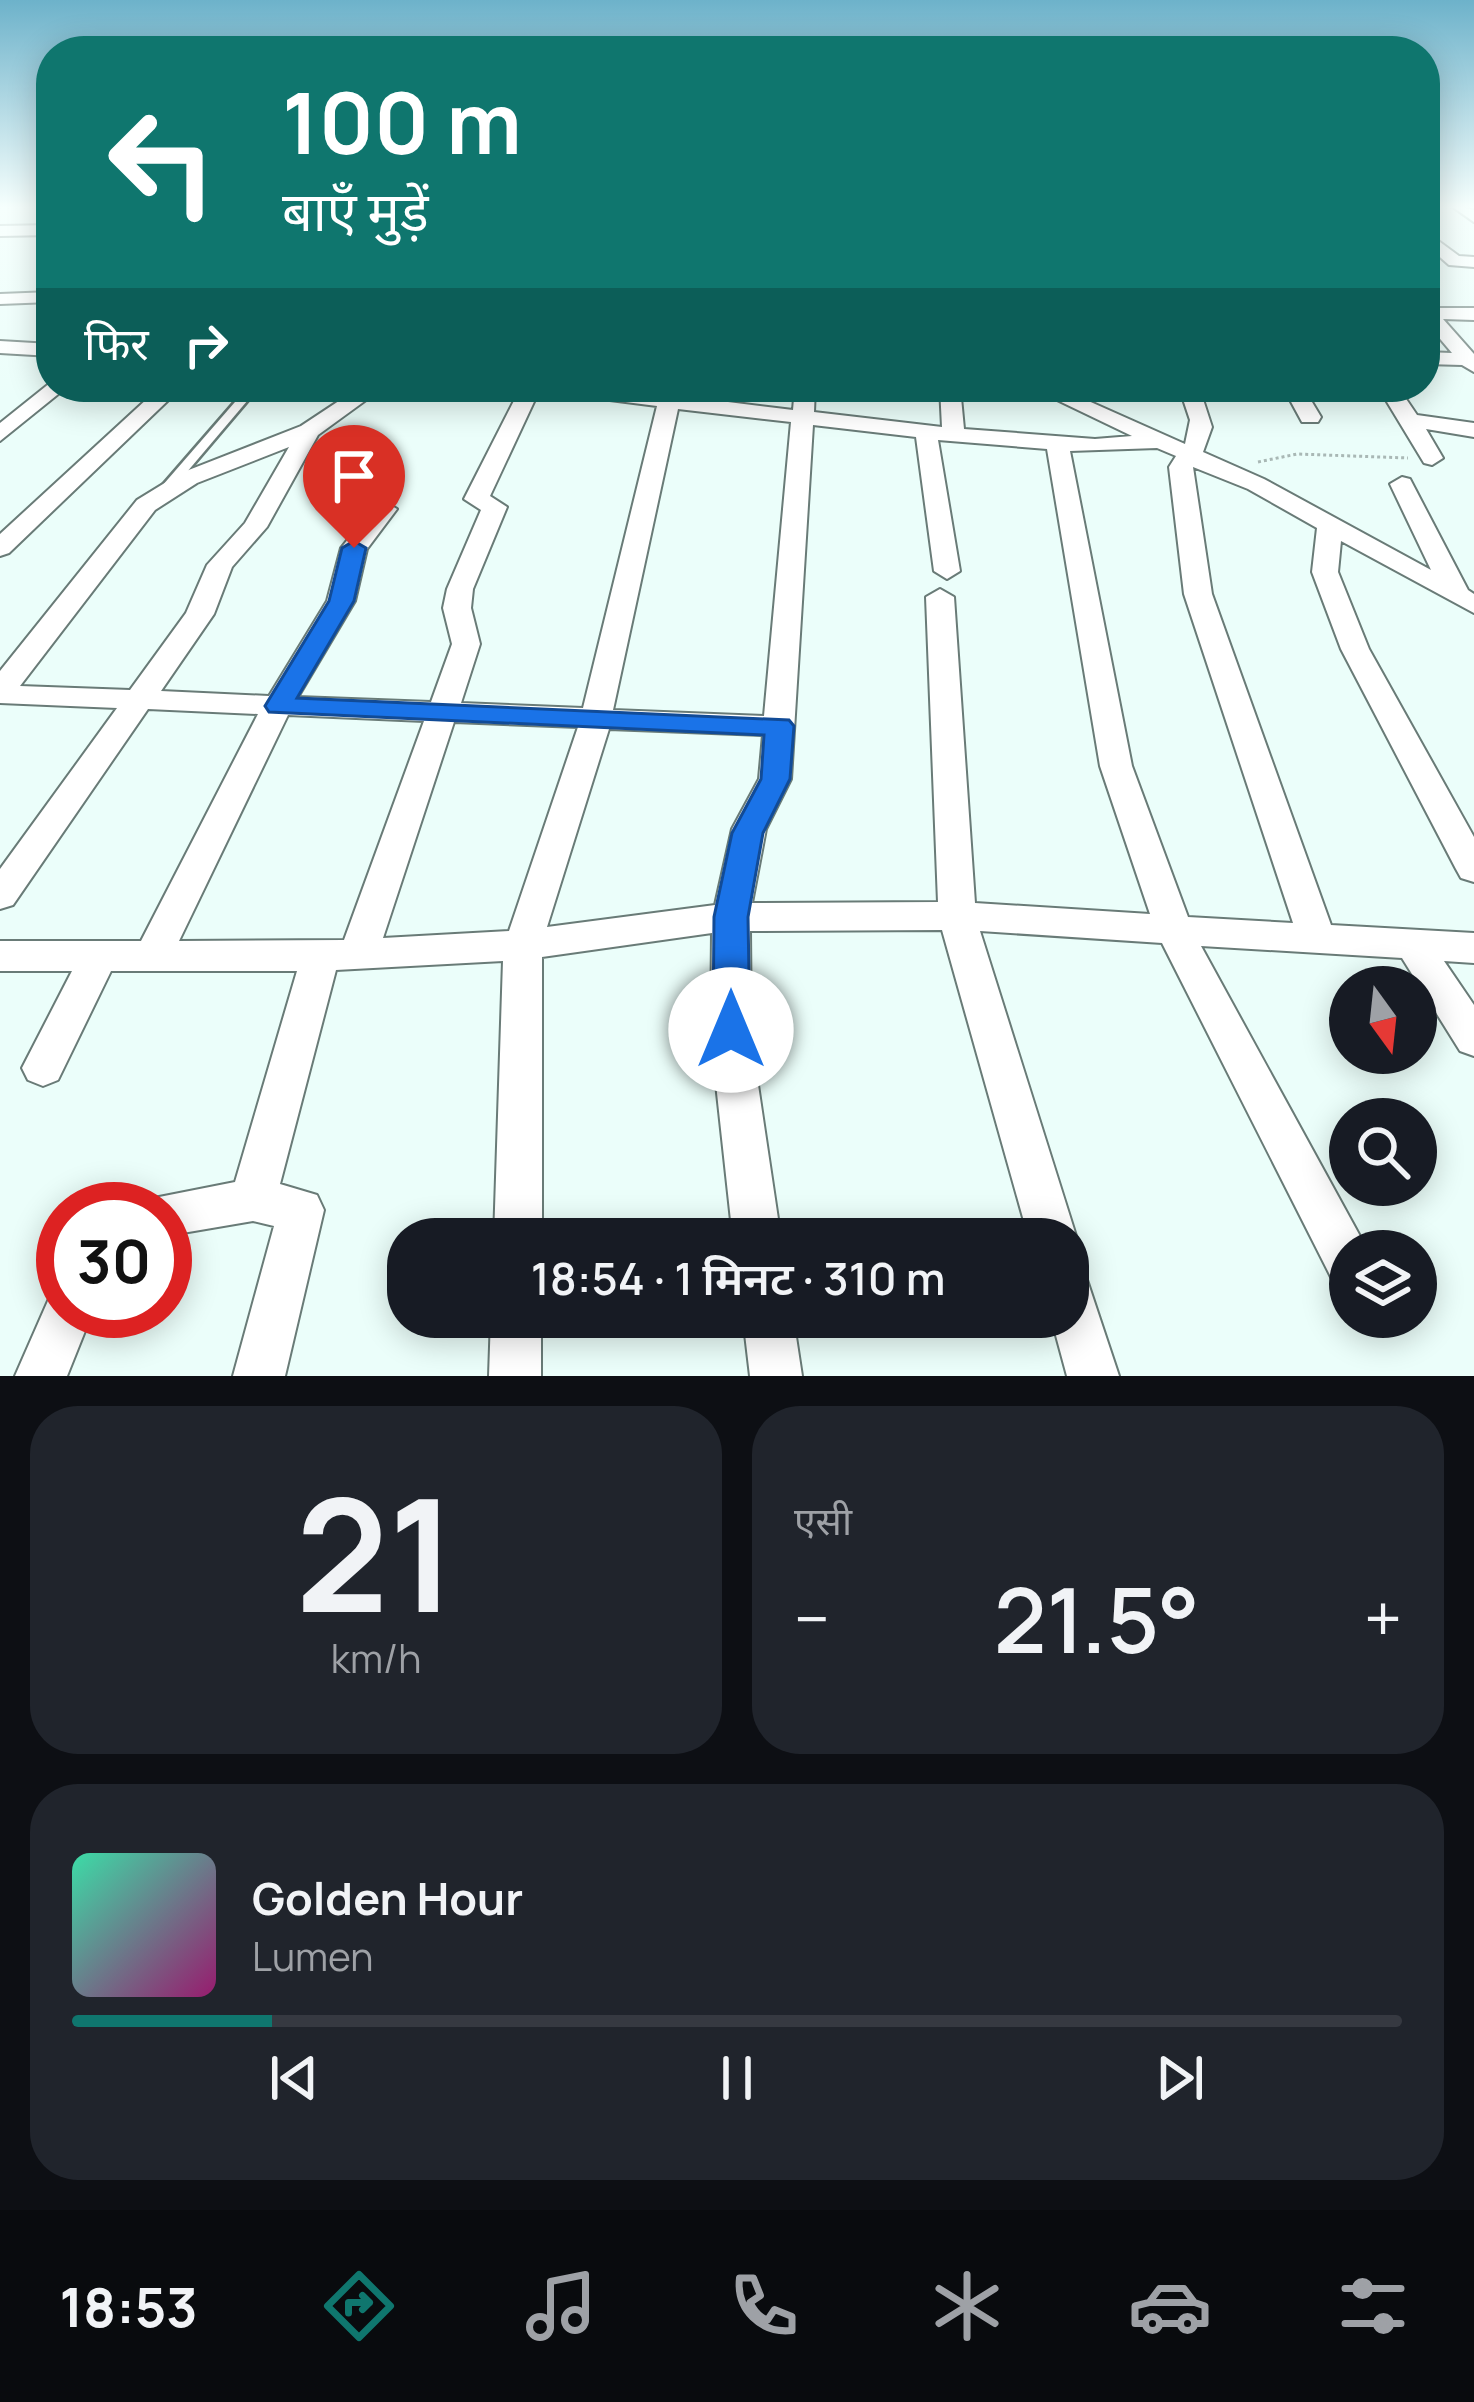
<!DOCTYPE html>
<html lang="hi">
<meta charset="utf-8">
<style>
:root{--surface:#171b24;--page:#20242c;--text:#f1f3f6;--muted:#9ea1a6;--line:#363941;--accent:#0f766e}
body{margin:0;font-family:Manrope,"Noto Sans Devanagari",sans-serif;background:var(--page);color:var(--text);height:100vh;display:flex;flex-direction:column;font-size:45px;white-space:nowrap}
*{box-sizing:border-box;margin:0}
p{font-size:39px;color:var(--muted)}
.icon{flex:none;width:66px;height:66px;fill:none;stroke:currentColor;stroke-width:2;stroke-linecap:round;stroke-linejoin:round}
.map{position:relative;height:1376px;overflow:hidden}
.details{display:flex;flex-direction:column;gap:30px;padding:30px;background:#0d0f14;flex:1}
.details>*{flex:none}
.hud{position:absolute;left:36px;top:36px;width:1404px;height:366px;border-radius:48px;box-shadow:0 6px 30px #0003;background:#0f766e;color:#fff;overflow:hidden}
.needle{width:78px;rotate:165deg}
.buttons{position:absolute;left:1329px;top:966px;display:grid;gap:24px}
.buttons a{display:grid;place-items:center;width:108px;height:108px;border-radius:50%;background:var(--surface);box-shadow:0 6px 30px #0003;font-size:60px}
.speed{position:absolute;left:36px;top:1182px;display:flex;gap:24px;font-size:60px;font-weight:700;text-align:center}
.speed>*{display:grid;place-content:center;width:156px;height:156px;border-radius:50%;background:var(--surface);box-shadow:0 6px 30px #0003;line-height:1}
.speed .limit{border:18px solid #d22;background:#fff;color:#111}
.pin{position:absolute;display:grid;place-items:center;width:102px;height:102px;color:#fff;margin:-123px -51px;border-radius:50% 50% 50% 0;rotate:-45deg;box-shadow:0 0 12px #0007}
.pin .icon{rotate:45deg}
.me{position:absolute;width:132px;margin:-66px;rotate:0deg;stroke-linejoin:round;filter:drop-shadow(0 0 9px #0008)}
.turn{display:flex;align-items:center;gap:42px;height:252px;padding:0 48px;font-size:54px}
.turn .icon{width:156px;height:156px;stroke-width:2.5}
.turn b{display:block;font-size:84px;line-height:102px}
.then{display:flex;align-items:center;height:114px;padding:0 48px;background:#0003;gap:24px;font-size:45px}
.big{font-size:90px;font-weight:600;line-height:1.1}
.details .widget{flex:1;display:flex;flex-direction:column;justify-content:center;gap:18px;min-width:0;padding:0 42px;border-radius:48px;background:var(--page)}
.details .dial{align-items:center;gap:0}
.dial b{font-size:156px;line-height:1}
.song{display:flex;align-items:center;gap:36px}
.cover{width:144px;height:144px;border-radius:18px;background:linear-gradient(135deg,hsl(160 70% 55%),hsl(320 70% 35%))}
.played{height:12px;border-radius:6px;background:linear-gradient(90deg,var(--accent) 15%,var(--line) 15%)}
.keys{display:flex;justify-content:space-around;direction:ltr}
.heat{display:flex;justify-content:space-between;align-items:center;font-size:66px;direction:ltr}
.details .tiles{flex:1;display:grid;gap:30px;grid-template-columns:1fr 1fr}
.widget:last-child{grid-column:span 2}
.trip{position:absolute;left:387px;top:1218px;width:702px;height:120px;border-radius:48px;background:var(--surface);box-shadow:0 6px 30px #0003;font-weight:600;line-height:120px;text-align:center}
.menu{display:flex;height:192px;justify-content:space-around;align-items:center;background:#090b0e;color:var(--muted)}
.menu .icon{width:84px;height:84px}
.menu .selected{color:var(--accent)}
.menu b{font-size:54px;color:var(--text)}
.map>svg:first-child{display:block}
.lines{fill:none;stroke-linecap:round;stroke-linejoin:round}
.service-casing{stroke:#697b77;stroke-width:5}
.minor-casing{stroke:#697b77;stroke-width:4}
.path{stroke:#a9b8b5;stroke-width:3;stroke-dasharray:3 3;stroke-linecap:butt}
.service{fill:#fff;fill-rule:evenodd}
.minor{fill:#fff;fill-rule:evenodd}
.route{fill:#1a73e8;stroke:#114b97;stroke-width:3}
</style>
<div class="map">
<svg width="1474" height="1376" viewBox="0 0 1474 1376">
<rect width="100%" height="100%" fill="#ebfefa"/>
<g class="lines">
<g class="service-casing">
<path id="service" d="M 248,387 L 259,387 L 170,492 L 162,492 L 162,486 Z"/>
</g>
<g class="minor-casing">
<path id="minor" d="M 1450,205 L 1474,210 L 1474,222 Z
M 51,225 L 51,235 L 0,236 L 0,226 Z
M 1425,231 L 1459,256 L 1474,257 L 1474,267 L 1449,265 L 1425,244 Z
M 51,292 L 51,302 L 0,304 L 0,294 Z
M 1425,308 L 1474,308 L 1474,320 L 1443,319 L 1474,354 L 1474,372 L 1462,365 L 1425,364 L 1425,352 L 1452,353 L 1425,321 Z
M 0,341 L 51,344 L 51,356 L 0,353 Z
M 50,383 L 51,387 L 67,387 L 0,441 L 0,423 Z
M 160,387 L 182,387 L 9,553 L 0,556 L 0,534 Z
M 360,387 L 384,387 L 318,435 L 267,527 L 232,567 L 214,614 L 161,691 L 269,696 L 327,601 L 341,548 L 376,504 L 385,502 L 397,509 L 367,549 L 355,601 L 298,697 L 431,702 L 452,644 L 443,608 L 447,589 L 481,510 L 464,499 L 521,387 L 599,387 L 660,394 L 662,387 L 682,387 L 680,396 L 793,410 L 795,387 L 815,387 L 814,412 L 942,427 L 940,387 L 960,387 L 964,429 L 1095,439 L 1132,436 L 1030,387 L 1057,387 L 1185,444 L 1190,420 L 1179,387 L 1199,387 L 1212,427 L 1203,452 L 1264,479 L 1431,570 L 1390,484 L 1402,477 L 1410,479 L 1468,590 L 1474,594 L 1474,613 L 1341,541 L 1338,572 L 1369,649 L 1474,837 L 1474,882 L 1461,878 L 1456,869 L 1341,649 L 1312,572 L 1317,528 L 1248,489 L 1193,467 L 1212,594 L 1331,925 L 1474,933 L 1474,963 L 1444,961 L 1474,1005 L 1474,1056 L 1460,1051 L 1402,958 L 1201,946 L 1367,1249 L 1350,1251 L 1350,1288 L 1333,1281 L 1162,943 L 980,931 L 1077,1239 L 1068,1255 L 1068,1239 L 1029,1239 L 942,930 L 750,931 L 751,1038 L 781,1239 L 733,1239 L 711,1038 L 712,933 L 542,957 L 542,1239 L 494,1239 L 503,961 L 336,970 L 280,1184 L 317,1195 L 324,1210 L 285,1376 L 233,1376 L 274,1226 L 253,1221 L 165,1236 L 165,1209 L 144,1209 L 149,1199 L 235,1182 L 297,971 L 111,971 L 58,1080 L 43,1086 L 28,1080 L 22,1068 L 72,971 L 0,971 L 0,941 L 141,941 L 258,714 L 148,709 L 13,905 L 0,909 L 0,869 L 117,708 L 0,703 L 0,671 L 137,500 L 181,473 L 301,426 ZM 539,391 L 657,406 L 583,708 L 461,703 L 480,644 L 471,608 L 473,589 L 507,507 L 490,496 ZM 678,409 L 791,422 L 764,716 L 613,710 ZM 813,425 L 916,437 L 934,571 L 947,579 L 960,571 L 938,440 L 1047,449 L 1100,766 L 1150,914 L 975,903 L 954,597 L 940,589 L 926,597 L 938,902 L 752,903 L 766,829 L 791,779 ZM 289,447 L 245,523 L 207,565 L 186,613 L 130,690 L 20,686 L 155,510 L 197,483 ZM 1157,448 L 1176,456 L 1169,467 L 1184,594 L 1293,923 L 1188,917 L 1132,766 L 1070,451 ZM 288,715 L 424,721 L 344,940 L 179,941 ZM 454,722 L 578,727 L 509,931 L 383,938 ZM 609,729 L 763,735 L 759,779 L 732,829 L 715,905 L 547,927 Z
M 1283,387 L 1303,387 L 1321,417 L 1318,422 L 1302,422 Z
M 1378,387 L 1398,387 L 1417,415 L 1474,423 L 1474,437 L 1426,429 L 1443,458 L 1432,465 L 1424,463 Z
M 1068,1267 L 1085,1274 L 1119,1376 L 1067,1376 L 1051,1317 L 1068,1317 Z
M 63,1289 L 63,1311 L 93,1311 L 67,1376 L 15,1376 L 51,1294 Z
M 491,1317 L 541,1317 L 541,1376 L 489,1376 Z
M 743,1317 L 793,1317 L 802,1376 L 750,1376 Z"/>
</g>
<path class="path" d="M 1258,462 L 1297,454 L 1408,458"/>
<use href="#service" class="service"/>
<use href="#minor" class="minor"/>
</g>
<linearGradient id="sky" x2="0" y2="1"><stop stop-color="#6db2ca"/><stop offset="0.52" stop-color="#f6fffd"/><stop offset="1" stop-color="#f6fffd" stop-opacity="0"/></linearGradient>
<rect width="1474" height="398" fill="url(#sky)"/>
<path class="route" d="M 354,541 L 366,548 L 354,601 L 297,698 L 789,720 L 794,726 L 790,779 L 763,833 L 748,917 L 750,1030 L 744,1041 L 731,1046 L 718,1041 L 713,1030 L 714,917 L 732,833 L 761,779 L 764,735 L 269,712 L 265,706 L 329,601 L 342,548 Z"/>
</svg>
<div class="buttons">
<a><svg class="needle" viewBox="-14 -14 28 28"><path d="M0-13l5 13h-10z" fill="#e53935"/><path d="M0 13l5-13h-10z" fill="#9ea1a6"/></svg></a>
<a><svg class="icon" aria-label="search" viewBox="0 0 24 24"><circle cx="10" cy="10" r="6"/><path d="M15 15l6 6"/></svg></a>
<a><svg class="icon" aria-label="layers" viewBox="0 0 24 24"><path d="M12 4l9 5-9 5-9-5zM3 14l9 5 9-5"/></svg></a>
</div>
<div class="speed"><div class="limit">30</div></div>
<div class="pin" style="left:354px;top:548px;background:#d93025"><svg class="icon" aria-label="arrive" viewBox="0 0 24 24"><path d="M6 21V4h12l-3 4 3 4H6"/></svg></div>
<svg class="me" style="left:731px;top:1030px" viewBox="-20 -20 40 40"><circle r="19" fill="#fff"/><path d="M0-13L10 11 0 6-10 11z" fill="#1a73e8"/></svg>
<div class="trip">18:54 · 1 मिनट · 310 m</div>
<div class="hud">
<div class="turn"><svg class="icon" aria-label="left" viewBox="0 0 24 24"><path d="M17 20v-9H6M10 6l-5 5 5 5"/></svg><div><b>100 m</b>बाएँ मुड़ें</div></div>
<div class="then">फिर<svg class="icon" aria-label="right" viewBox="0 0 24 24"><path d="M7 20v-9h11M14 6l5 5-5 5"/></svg></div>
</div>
</div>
<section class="details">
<div class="tiles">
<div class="widget dial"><b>21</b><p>km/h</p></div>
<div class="widget"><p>एसी</p>
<div class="heat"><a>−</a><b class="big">21.5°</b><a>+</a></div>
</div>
<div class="widget">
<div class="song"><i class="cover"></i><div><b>Golden Hour</b><p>Lumen</p></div></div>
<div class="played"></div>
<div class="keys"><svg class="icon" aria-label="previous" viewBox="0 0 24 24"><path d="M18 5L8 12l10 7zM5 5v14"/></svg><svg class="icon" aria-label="pause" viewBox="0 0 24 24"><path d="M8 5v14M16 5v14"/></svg><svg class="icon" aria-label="next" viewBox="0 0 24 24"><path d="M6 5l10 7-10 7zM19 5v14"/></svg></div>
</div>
</div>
</section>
<nav class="menu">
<b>18:53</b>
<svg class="icon selected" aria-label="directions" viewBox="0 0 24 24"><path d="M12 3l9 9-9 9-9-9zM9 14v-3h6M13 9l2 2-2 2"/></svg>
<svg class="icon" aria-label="music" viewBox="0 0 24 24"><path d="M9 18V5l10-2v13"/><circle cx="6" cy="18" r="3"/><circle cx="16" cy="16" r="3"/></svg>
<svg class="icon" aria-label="phone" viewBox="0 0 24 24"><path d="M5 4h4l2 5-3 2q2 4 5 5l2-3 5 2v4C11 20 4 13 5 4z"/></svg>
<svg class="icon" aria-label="climate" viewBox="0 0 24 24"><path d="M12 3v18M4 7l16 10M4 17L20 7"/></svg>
<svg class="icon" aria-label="car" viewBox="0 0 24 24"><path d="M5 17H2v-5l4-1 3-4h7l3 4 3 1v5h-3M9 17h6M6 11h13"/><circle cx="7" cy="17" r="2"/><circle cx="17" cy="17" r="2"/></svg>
<svg class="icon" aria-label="filters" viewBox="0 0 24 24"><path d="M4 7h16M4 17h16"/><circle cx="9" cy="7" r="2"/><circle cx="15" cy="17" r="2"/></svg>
</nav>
